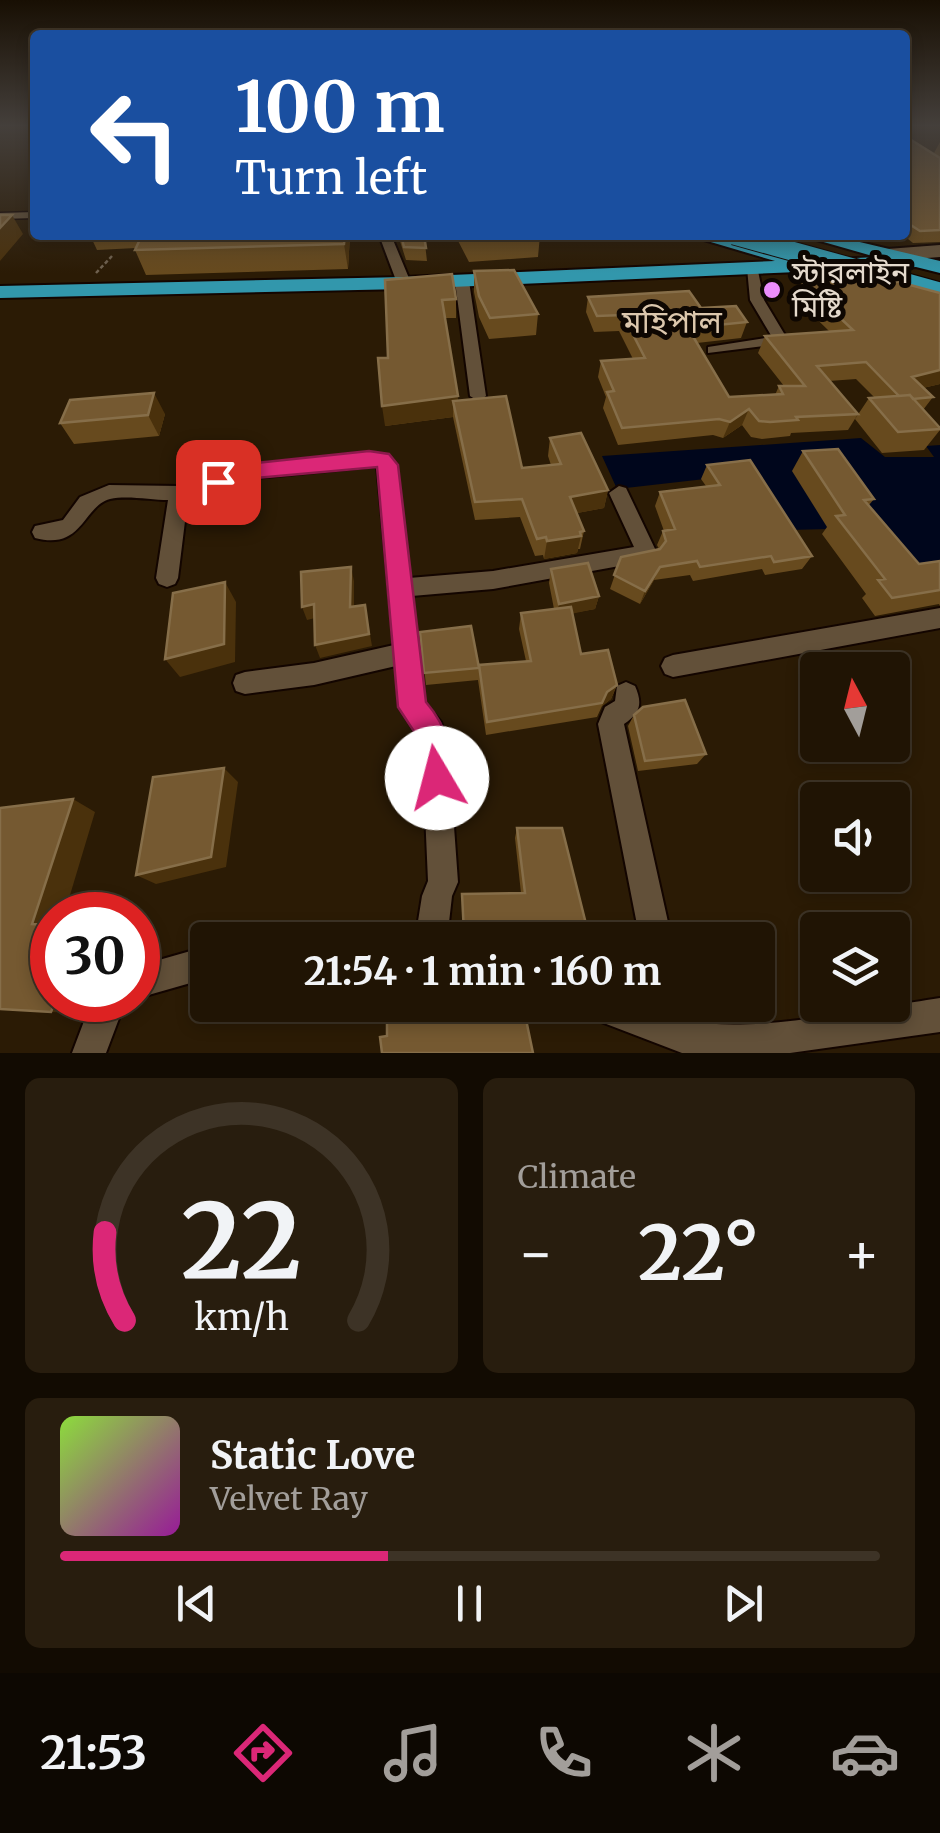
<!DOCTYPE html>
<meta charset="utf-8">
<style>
:root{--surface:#201404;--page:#281d0e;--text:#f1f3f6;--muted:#a29e9a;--line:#3d3326;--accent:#db2777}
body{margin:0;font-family:Merriweather,"Noto Sans Bengali",serif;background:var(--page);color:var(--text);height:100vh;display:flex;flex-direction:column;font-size:38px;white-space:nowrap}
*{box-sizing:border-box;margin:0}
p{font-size:32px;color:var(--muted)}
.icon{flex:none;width:55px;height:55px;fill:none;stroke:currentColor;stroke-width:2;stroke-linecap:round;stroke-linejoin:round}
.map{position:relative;height:1053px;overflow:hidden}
.sheet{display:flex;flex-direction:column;gap:25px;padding:25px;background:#120b02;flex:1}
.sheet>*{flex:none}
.guide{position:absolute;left:30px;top:30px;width:880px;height:210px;border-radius:10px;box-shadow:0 5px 15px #0003,0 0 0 2px var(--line);background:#1a4fa0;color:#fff;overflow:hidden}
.needle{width:65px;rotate:353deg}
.controls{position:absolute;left:800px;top:652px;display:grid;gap:20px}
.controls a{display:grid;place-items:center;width:110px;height:110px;border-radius:10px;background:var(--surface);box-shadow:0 5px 15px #0003,0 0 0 2px var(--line);font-size:50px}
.speed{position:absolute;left:30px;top:892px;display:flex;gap:20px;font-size:50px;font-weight:700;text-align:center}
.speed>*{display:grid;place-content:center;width:130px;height:130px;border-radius:50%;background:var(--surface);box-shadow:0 5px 15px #0003,0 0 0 2px var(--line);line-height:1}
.speed .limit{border:15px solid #d22;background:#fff;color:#111}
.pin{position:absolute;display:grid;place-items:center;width:85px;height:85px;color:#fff;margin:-42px;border-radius:20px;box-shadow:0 5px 15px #0006}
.me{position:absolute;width:110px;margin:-55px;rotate:352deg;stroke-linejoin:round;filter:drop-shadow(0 0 8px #0008)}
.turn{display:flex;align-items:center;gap:35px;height:210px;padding:0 40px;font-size:45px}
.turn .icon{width:130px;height:130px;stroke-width:2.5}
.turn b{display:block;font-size:70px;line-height:85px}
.big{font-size:75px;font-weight:700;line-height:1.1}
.sheet .widget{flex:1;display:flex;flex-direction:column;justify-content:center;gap:15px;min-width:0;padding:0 35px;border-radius:15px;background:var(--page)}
.sheet .dial{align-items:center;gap:0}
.dial svg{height:260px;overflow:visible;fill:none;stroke:var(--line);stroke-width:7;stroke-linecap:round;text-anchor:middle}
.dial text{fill:var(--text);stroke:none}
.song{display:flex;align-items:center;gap:30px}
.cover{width:120px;height:120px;border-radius:15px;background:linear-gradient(135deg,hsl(90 70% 55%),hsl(300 70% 35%))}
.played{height:10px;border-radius:5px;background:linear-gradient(90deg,var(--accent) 40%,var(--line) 40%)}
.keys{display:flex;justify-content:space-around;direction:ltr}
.heat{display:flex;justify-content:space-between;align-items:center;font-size:55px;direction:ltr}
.sheet .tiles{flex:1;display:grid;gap:25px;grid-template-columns:1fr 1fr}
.widget:last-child{grid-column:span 2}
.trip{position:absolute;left:190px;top:922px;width:585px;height:100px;border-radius:10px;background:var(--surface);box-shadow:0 5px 15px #0003,0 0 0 2px var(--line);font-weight:700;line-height:100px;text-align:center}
.dock{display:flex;height:160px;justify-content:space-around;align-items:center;background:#0d0802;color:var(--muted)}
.dock .icon{width:70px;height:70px}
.dock .current{color:var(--accent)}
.dock b{font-size:45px;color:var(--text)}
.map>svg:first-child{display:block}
.water{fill:#00061c}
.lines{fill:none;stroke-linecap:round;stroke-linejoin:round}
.lane-casing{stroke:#130500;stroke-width:9}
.street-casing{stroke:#130500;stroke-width:4}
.secondary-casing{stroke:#130500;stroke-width:4}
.highway-casing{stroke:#130500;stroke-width:4}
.path{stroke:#6f614f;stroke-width:2.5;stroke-dasharray:4 2.5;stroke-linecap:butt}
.lane{stroke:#625039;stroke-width:6}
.street{fill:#625039;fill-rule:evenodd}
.secondary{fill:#625039;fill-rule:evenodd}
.highway{fill:#3297ac;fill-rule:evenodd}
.highway-bridge-casing{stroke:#130500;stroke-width:21;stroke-linecap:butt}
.highway-bridge{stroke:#3297ac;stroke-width:19}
.wall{fill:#674a1e}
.shaded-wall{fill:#4a310c}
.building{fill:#755931;stroke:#866e49;stroke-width:2.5}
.route{fill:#db2777;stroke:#8e194d;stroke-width:2.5}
.poi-dot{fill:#eb8dfc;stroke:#0e0702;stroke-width:4}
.labels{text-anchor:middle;stroke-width:10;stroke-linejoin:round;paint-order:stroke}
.far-poi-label{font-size:30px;fill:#e5dacd;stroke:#0e0702;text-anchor:start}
.far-quarter-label{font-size:32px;fill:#dcc7ad;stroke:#0e0702}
</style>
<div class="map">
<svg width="940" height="1053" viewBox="0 0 940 1053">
<rect width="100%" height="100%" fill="#2b1b05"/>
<path class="water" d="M 861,438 L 885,457 L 934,457 L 926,446 L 940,445 L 940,565 L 902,570 L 872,528 L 789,530 L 749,474 L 617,489 L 602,456 Z"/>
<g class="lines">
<g class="lane-casing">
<path id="lane" d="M 0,216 L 35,215"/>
</g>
<g class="street-casing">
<path id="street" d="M 379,235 L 391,235 L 411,283 L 409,286 L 397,283 Z
M 747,268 L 758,271 L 764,300 L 788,340 L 781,344 L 708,353 L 708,347 L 772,337 L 750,300 Z
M 462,277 L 469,281 L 486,396 L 478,401 L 470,396 L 455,281 Z
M 369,453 L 388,456 L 396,465 L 409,578 L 493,571 L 634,547 L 609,493 L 619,486 L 626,488 L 657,553 L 654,559 L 647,561 L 493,589 L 412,596 L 424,702 L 441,722 L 448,743 L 458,882 L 452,896 L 447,940 L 415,940 L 422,896 L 428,881 L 422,743 L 399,707 L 396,666 L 314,685 L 245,694 L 236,691 L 233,683 L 236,675 L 245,672 L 314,663 L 394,645 L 377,466 L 256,478 L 188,497 L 178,578 L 175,584 L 167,587 L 159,584 L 156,578 L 168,500 C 151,500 127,495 110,499 C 83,506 83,551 35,538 L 32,532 L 35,526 L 63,520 L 80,497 L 109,485 L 179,486 L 256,464 Z
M 940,608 L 940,628 L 673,677 L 665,674 L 661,666 L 665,658 L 673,655 Z
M 626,682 L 635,686 C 643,704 640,713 624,724 L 672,940 L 640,940 L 598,724 L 605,707 L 615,701 L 617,686 Z
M 208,946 L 208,978 L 138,998 L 138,966 Z
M 940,998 L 940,1032 L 790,1053 L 682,1053 L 588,1017 L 583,1005 L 644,1005 L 653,1009 L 652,1005 L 686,1005 L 691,1021 C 755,1034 872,1008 940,998 Z
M 92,1000 L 126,1000 L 106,1053 L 72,1053 Z"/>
</g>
<g class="secondary-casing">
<path id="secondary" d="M 940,245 L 940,257 L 887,261 L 878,255 L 887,249 Z"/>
</g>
<g class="highway-casing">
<path id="highway" d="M 687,235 L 717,235 L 795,255 L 796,261 L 876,257 L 799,235 L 830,235 L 940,261 L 940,273 L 916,267 L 404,289 L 0,298 L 0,286 L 404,277 L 775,261 Z"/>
</g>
<path class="path" d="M 96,273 L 112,256"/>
<use href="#lane" class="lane"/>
<use href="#street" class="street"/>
<use href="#secondary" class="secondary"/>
<use href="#highway" class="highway"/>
<g class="highway-bridge-casing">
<path id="highway-bridge" d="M 734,235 L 940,292"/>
</g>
<use href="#highway-bridge" class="highway-bridge"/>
</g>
<path class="wall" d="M 905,129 L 908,138 L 940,158 L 940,242 L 913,243 L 903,235 L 896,235 L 905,235 Z
M 940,142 L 940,158 L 934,153 Z
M 90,235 L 350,235 L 348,269 L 146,275 L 135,250 L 136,248 L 97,250 Z
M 398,235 L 424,235 L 427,261 L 406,260 Z
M 455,235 L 540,235 L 538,257 L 469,262 Z
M 474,271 L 538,314 L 536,335 L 489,339 L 479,317 L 474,292 Z
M 385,280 L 456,299 L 456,318 L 445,318 L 458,401 L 522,468 L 551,465 L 548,456 L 550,438 L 608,490 L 604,508 L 577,513 L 584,531 L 580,549 L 578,549 L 577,553 L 544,559 L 543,555 L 535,556 L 520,517 L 475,520 L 453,417 L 385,426 L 388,358 Z
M 802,282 L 940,293 L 940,384 L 923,388 L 933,397 L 923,410 L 940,430 L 924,450 L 882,453 L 855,419 L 869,398 L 874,397 L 856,379 L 829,381 L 858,414 L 848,430 L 791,433 L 790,436 L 762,439 L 751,437 L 742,425 L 723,438 L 713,435 L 618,445 L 603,408 L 606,397 L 598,377 L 601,361 L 633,359 L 619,331 L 594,332 L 586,312 L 588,297 L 701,308 L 747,322 L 741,338 L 697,343 L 729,397 L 775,395 L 779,386 L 784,386 L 758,353 L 765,336 L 829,331 L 795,298 Z
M 70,400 L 165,414 L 159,436 L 74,444 L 60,423 Z
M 803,451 L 874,499 L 869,505 L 919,564 L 940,561 L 940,606 L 939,604 L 875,616 L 862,598 L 866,594 L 822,534 L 827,527 L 792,471 Z
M 707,465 L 812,556 L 802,569 L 765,575 L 762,569 L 693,581 L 690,575 L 654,580 L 640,604 L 610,589 L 621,557 L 659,549 L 657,545 L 663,531 L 664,531 L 655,506 L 660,492 L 706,486 L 701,479 Z
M 551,569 L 599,596 L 595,609 L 572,613 L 581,654 L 617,685 L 611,699 L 602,706 L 597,717 L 486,735 L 478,680 L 426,685 L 420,632 L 479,668 L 526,661 L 519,629 L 521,613 L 554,609 L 549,583 Z
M 634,715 L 706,754 L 697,764 L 638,771 L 628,726 Z
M 517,828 L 590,940 L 464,939 L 462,894 L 521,893 L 515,838 Z"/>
<path class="shaded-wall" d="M 12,215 L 23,234 L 0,261 L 0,228 Z
M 345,235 L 350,235 L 348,269 L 344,244 Z
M 940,370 L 940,384 L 901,393 L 912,377 Z
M 154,393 L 165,414 L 159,436 L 148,415 Z
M 458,396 L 458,416 L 453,401 L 453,417 L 385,426 L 382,406 Z
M 749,409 L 742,425 L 723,438 L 730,422 Z
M 608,490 L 604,508 L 567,515 L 570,497 Z
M 581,536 L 577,553 L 544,559 L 547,541 Z
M 351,567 L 354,581 L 354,620 L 350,607 Z
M 660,567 L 654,580 L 640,604 L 645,591 Z
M 225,582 L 236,602 L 235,662 L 180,677 L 165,659 Z
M 599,596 L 595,609 L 556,617 L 559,604 Z
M 314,604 L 319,617 L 307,620 L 302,607 Z
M 365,605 L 372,646 L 320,658 L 315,645 Z
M 617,685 L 611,699 L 602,706 L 607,692 Z
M 224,768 L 238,782 L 226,867 L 156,884 L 136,875 Z
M 73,799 L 95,812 L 64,915 L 52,915 L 52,929 L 32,924 Z
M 56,1000 L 84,1000 L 79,1013 L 51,1012 Z"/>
<path class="building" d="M 905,129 L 908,138 L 940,158 L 940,230 L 920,231 L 909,224 L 905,223 Z
M 0,215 L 12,215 L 0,228 Z
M 142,235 L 345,235 L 344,244 L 135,250 Z
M 401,235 L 424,235 L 426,248 L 404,247 Z
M 467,235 L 530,235 L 469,239 Z
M 514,270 L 538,314 L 490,318 L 479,296 L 474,271 Z
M 452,274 L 456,299 L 442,300 L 458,396 L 382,406 L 378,358 L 388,358 L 385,280 Z
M 888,279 L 940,293 L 940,370 L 912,377 L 933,397 L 913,399 L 910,395 L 899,396 L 866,362 L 817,366 L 858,414 L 796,417 L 798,420 L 770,422 L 759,421 L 749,409 L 730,422 L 719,419 L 622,428 L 607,392 L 614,391 L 601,361 L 645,358 L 623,315 L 597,316 L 588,297 L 689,291 L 701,308 L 736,306 L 747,322 L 688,328 L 729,397 L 783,394 L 779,386 L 805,386 L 765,336 L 853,330 L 802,282 Z
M 154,393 L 148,415 L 60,423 L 70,400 Z
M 910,395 L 940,428 L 940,429 L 898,432 L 869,398 Z
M 506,396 L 522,468 L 561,464 L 550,438 L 581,433 L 608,490 L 570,497 L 584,531 L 580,532 L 581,536 L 547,541 L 546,537 L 537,539 L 522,499 L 475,502 L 453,401 Z
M 838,449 L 874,499 L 864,500 L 919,564 L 940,561 L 940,590 L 892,598 L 878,580 L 885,579 L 836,516 L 845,515 L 803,451 Z
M 750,460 L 812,556 L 774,562 L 771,556 L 700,567 L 697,561 L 660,567 L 645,591 L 614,575 L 621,557 L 660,549 L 666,541 L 663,531 L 675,529 L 660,492 L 720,485 L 707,465 Z
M 588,563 L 599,596 L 559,604 L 551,569 Z
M 351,567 L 350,607 L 365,605 L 369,634 L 315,645 L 314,604 L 302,607 L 301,572 Z
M 225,582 L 224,644 L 165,659 L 173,593 Z
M 571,607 L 581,654 L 608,650 L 617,685 L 607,692 L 602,703 L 487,722 L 479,665 L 531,661 L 521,613 Z
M 471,626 L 479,668 L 424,673 L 420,632 Z
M 685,700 L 706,754 L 645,761 L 634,715 L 643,707 Z
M 224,768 L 211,857 L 136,875 L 153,777 Z
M 73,799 L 32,924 L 52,925 L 52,1000 L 56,1000 L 51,1012 L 0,1009 L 0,808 Z
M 517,828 L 562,828 L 590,940 L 480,940 L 464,933 L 462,894 L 525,893 Z
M 387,1005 L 523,1005 L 533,1053 L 382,1053 L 380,1037 L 387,1036 Z"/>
<linearGradient id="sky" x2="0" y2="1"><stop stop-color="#180f03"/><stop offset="0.46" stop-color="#443f3b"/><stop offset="1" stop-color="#443f3b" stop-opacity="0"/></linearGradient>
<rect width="940" height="273" fill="url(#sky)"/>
<path class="route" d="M 369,451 L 389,454 L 398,465 L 426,702 C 445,724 460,760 448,789 L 437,794 L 426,789 L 417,736 L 398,707 L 377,467 L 256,478 L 218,489 L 207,482 L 210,476 L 256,463 Z"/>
<circle class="poi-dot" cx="772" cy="290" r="10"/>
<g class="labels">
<g class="far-poi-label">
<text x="792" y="283">স্টারলাইন<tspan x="792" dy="34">মিষ্টি</tspan></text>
</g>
<g class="far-quarter-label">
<text x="672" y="333">মহিপাল</text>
</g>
</g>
</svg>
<div class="controls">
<a><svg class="needle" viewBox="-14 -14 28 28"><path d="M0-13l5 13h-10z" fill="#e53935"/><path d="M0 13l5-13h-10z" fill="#a29e9a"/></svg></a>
<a><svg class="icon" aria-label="sound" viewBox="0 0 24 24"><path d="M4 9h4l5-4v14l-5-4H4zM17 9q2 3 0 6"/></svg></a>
<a><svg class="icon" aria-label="layers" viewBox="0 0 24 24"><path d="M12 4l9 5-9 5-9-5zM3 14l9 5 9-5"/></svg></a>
</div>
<div class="speed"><div class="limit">30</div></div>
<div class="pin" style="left:218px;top:482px;background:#d93025"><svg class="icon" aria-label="arrive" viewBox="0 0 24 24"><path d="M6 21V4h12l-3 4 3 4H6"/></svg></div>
<svg class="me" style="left:437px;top:778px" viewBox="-20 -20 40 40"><circle r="19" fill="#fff"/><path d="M0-13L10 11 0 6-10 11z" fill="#db2777"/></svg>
<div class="trip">21:54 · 1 min · 160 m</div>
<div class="guide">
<div class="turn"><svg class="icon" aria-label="left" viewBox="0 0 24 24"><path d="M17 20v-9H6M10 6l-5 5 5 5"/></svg><div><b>100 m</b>Turn left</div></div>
</div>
</div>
<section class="sheet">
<div class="tiles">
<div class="widget dial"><svg viewBox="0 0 100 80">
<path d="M14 69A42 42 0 1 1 86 69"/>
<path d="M14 69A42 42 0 0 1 8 42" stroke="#db2777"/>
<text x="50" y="56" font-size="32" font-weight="700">22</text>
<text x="50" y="72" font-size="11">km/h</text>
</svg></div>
<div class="widget"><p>Climate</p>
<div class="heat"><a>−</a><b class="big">22°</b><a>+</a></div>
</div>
<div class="widget">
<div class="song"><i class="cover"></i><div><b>Static Love</b><p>Velvet Ray</p></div></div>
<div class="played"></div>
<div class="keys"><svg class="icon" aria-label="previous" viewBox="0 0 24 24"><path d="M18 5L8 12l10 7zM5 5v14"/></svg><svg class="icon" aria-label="pause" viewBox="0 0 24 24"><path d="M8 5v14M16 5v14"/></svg><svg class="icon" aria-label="next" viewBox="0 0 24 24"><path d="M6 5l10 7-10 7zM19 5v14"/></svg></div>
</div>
</div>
</section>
<nav class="dock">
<b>21:53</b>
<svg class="icon current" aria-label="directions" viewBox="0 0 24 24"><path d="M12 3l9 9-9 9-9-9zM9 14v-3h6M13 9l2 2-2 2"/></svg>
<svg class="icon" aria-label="music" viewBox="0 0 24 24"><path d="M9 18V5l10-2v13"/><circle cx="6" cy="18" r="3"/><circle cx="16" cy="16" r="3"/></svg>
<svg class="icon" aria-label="phone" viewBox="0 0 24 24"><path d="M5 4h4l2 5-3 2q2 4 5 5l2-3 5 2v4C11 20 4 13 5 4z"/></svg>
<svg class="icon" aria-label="climate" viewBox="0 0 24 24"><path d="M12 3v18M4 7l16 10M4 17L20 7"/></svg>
<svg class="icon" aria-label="car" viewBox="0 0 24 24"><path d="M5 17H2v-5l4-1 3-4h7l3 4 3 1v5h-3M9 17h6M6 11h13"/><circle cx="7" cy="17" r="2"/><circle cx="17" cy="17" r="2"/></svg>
</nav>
